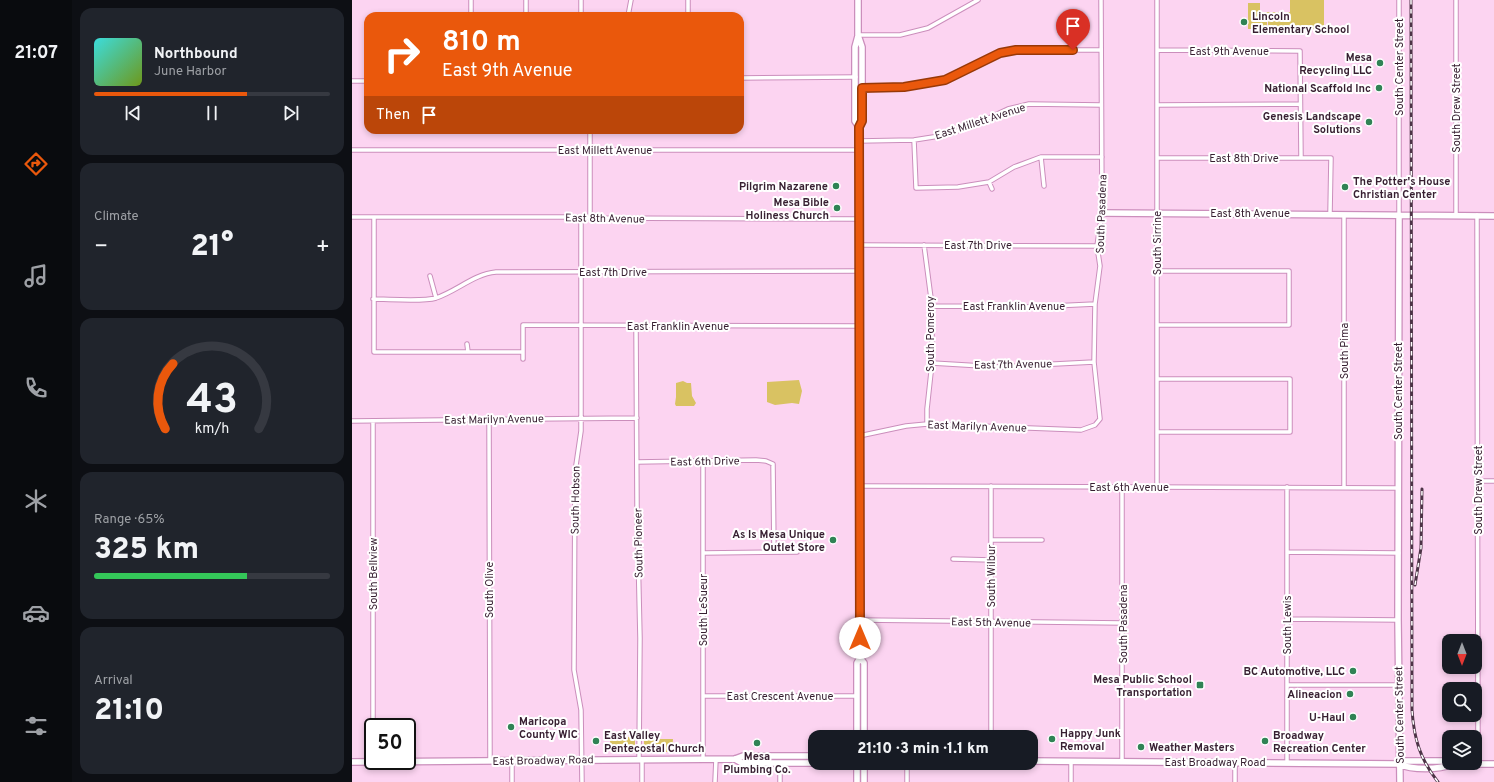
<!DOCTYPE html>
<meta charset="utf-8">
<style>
:root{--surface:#171b24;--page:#20242c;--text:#f1f3f6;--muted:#9ea1a6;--line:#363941;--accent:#ea580c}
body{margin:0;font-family:Overpass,sans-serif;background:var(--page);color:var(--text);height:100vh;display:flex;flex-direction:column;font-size:15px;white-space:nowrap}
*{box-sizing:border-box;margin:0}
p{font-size:13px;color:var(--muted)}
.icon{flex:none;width:22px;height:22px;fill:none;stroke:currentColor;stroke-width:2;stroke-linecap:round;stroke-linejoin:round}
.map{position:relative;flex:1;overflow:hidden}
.drawer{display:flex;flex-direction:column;gap:8px;padding:8px;background:#0d0f14;width:280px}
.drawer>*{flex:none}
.banner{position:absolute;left:12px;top:12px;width:380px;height:122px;border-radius:12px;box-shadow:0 2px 6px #0003;background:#ea580c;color:#fff;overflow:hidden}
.needle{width:26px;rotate:180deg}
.buttons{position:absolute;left:1090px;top:634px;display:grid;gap:8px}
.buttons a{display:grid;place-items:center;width:40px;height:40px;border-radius:8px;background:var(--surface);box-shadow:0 2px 6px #0003;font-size:20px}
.speed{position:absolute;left:12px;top:718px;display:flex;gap:8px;font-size:20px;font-weight:700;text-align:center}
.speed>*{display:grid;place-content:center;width:52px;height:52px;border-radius:50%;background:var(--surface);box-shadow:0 2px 6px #0003;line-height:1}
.speed .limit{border:2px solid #111;border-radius:6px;background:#fff;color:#111}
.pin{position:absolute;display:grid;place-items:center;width:34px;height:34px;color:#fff;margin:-41px -17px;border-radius:50% 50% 50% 0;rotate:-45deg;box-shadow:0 0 4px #0007}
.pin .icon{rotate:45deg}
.me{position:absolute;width:44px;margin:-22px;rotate:0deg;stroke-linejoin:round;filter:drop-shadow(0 0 3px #0008)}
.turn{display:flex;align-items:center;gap:14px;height:84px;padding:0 12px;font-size:18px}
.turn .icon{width:52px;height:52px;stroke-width:2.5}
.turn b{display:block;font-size:28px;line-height:34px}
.then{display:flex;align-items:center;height:38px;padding:0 12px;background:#0003;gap:8px;font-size:15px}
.big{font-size:30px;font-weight:800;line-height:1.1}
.drawer .card{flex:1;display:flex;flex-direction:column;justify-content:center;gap:6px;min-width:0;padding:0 14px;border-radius:12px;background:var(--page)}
.drawer .dial{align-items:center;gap:0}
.dial svg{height:104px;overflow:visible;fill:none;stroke:var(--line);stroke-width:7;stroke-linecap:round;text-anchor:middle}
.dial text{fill:var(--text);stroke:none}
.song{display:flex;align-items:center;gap:12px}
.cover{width:48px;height:48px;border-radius:6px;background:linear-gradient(135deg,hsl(180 70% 55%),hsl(80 70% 35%))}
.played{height:4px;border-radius:2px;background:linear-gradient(90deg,var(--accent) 65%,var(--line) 65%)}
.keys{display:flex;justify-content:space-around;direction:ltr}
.heat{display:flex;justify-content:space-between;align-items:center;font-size:22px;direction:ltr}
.charge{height:6px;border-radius:3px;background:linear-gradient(90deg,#34c759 65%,var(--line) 0)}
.trip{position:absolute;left:456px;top:730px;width:230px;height:40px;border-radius:12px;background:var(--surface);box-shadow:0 2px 6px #0003;font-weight:800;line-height:40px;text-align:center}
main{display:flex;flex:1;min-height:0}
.tab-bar{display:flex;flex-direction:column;width:72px;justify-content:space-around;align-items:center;background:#090b0e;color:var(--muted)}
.tab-bar .icon{width:28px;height:28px}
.tab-bar .active{color:var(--accent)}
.tab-bar b{font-size:18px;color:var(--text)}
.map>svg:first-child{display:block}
.green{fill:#d9c262}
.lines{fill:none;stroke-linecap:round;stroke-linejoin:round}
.street-casing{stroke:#cb8ebc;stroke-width:5.5}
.secondary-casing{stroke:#cb8ebc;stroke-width:8}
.street{stroke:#fff;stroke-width:3.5}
.secondary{stroke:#fff;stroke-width:5.5}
.rail-casing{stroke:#4c3346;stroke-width:3}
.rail{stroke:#fff;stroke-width:1.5;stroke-dasharray:4.5;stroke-linecap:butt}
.route-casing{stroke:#983908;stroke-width:10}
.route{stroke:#ea580c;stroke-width:7}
.poi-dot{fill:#308355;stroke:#fff;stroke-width:1.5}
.labels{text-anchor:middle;stroke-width:4;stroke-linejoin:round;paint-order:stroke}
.poi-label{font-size:11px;font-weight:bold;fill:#371f31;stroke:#fff;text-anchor:end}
.street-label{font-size:11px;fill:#371f31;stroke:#fff}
</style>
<main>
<nav class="tab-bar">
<b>21:07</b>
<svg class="icon active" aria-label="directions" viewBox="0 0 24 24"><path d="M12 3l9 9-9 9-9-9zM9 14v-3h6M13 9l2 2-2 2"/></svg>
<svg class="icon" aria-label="music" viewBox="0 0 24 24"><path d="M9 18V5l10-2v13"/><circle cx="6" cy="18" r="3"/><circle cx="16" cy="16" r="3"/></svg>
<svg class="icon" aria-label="phone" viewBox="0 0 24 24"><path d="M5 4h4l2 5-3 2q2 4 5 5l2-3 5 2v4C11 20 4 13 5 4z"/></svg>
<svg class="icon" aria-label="climate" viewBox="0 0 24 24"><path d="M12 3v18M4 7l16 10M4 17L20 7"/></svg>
<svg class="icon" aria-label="car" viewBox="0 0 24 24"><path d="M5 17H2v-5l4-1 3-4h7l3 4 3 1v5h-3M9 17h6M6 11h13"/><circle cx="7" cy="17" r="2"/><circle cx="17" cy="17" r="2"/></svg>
<svg class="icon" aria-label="filters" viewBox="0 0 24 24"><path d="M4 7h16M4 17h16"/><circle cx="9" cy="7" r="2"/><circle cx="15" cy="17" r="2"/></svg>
</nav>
<section class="drawer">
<div class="card">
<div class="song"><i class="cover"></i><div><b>Northbound</b><p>June Harbor</p></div></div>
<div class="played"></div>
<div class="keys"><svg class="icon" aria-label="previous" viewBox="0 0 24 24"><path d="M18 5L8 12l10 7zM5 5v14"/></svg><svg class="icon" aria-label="pause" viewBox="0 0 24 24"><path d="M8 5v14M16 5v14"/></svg><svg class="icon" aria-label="next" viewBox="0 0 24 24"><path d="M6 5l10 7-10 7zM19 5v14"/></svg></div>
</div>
<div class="card"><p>Climate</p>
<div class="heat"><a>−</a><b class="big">21°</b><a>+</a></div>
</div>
<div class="card dial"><svg viewBox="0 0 100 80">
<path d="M14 69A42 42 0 1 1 86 69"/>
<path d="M14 69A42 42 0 0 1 20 19" stroke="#ea580c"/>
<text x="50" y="56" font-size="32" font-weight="700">43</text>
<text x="50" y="72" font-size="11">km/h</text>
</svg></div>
<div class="card"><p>Range · 65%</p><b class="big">325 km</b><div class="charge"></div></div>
<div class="card"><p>Arrival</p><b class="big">21:10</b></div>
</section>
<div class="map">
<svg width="1142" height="782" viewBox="0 0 1142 782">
<rect width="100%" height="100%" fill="#fcd4f1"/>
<path class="green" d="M 938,0 L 972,0 L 972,29 L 953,29 L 953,32 L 899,32 L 901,30 L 916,30 L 916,20 L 910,13 L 910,12 L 938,12 Z
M 896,3 L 908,3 L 908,14 L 915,21 L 915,29 L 896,29 Z
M 447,380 L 450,391 L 447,404 L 440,403 L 423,405 L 415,402 L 415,382 Z
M 331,381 L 335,383 L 339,383 L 340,396 L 344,403 L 342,406 L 324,406 L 323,404 L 324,397 L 324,383 Z
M 258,737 L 283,737 L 283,752 L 258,752 Z
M 293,739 L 321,739 L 320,752 L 294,752 L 292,750 L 292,740 Z"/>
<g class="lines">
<g class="street-casing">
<path id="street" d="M 229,0 L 229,16
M 805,0 L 805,487
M 1104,0 L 1104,215
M 119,16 L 119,0
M 174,16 L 174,0
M 276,16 L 279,0
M 336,16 L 336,0
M 506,35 L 548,35 L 576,28 L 626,0
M 805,50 L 948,51 L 949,158
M 388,78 L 504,77
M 0,81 L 16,81
M 503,88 L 552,87 L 593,80 L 636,58 L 648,53 L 664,50 L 749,50
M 806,105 L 948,104
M 562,140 L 564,188 L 606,187 L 637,182 L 662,167 L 689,157 L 750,157
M 507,141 L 562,140 L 594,135 L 622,125 L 656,109 L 677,104 L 749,105
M 0,150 L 507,150
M 689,157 L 692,186
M 806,158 L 979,158 L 978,213
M 637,182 L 640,189
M 992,215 L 992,488
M 1047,215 L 1047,0
M 1125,215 L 1126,764
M 0,217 L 229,217 L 238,218 L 506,219
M 22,217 L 22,352 L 171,352
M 229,217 L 229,431 L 223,472 L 222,670 L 229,710 L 230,782
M 238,218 L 238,130
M 507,245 L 745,246
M 572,245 L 580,306 L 580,363 L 575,409 L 575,424
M 78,276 L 84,298
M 21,299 C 37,299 70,302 84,298 C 105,291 122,274 144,272 L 507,271
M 580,306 L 680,307 L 743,304
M 805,325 L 937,325 L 937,271 L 805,271
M 284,326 L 285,505 L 288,638 L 287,759
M 115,344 L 116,352
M 171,359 L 171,325 L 507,326
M 580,363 L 647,367 L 742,362
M 805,379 L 938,379 L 938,432 L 806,432
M 137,419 L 138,761
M 0,421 L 285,418
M 21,421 L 21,727
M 507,436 L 554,426 L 575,424 L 729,430 L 743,425 L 748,419 L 742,362 L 743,304 L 748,266 L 745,246 L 750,213 L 749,0
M 351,461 L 351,759
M 285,462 L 404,460 L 414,461 L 421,464 L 422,552
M 1126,481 L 1142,481
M 507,486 L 1046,488
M 639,486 L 639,737
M 770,487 L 770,761
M 639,540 L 690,540
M 935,552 L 1047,553
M 351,553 L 445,552
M 601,559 L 639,560
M 935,619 L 1046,620
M 507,620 L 771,623
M 935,685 L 1047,685
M 351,696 L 505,696
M 883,762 L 883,782
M 935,763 L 935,487
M 428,764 L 428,782
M 160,782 L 160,761
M 290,782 L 290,759
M 363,782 L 364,759
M 555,782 L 555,764
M 719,782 L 719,761"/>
</g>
<g class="secondary-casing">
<path id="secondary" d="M 506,36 L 503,47 L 503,121 L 507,127
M 750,213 L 1142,216
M 1047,215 L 1046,620 L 1048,782
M 508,658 L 512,663 L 512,737
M 505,737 L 505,663 L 508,658 L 507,127 L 509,121 L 510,88 L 510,47 L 506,35 L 506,0
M 383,759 L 390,763 L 503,763
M 679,761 L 1048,764 L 1054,761 L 1092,761 L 1099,764 L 1142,764
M 0,762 L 383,759 L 391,756 L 463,756
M 505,763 L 505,782
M 512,763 L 512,782
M 513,763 L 616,764 L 621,763
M 1048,764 C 1059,770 1088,770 1099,764"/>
</g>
<use href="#street" class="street"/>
<use href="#secondary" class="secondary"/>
<g class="rail-casing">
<path id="rail" d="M 1059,0 L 1060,710 C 1062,739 1068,759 1086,782
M 1063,585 L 1069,548 L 1070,489"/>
</g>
<use href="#rail" class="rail"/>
</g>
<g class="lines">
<g class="route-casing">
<path id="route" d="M 508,638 L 507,127 L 510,121 L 510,88 L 552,87 L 593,80 L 648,53 L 664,50 L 721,50"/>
</g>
<use href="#route" class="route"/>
</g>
<g class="poi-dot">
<circle cx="892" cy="22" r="4"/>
<circle cx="1028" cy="63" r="4"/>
<circle cx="1027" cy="88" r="4"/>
<circle cx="1017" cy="122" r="4"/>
<circle cx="484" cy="186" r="4"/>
<circle cx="993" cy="187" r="4"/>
<circle cx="485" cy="208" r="4"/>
<circle cx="481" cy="540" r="4"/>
<circle cx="1001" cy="671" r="4"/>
<rect x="844" y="681" width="8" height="8" rx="2"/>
<circle cx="998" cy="694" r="4"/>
<circle cx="1001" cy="717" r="4"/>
<circle cx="159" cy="727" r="4"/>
<circle cx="700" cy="739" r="4"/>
<circle cx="244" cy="741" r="4"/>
<circle cx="913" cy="741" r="4"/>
<circle cx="405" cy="743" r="4"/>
<circle cx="789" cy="747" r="4"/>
</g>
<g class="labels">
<g class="poi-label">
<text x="900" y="20" text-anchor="start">Lincoln<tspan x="900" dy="13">Elementary School</tspan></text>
<text x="1020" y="61">Mesa<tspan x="1020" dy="13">Recycling LLC</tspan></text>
<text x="1019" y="92">National Scaffold Inc</text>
<text x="1009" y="120">Genesis Landscape<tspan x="1009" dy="13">Solutions</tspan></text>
<text x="1001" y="185" text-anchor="start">The Potter's House<tspan x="1001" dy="13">Christian Center</tspan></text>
<text x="476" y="190">Pilgrim Nazarene</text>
<text x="477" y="206">Mesa Bible<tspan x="477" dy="13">Holiness Church</tspan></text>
<text x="473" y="538">As Is Mesa Unique<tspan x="473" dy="13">Outlet Store</tspan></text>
<text x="993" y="675">BC Automotive, LLC</text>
<text x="840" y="683">Mesa Public School<tspan x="840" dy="13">Transportation</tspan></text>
<text x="990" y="698">Alineacion</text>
<text x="993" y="721">U-Haul</text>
<text x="167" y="725" text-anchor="start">Maricopa<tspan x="167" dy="13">County WIC</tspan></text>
<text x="708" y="737" text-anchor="start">Happy Junk<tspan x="708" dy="13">Removal</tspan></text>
<text x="252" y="739" text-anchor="start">East Valley<tspan x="252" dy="13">Pentecostal Church</tspan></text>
<text x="921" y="739" text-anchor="start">Broadway<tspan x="921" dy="13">Recreation Center</tspan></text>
<text x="797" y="751" text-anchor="start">Weather Masters</text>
<text x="405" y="760" text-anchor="middle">Mesa<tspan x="405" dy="13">Plumbing Co.</tspan></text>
</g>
<g class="street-label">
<text x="877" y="55">East 9th Avenue</text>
<text transform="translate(1047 67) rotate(-90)" y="4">South Center Street</text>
<text transform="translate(1104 108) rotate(-90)" y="4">South Drew Street</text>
<text transform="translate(628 121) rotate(-18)" y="4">East Millett Avenue</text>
<text x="253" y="154">East Millett Avenue</text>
<text x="892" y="162">East 8th Drive</text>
<text x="898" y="217">East 8th Avenue</text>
<text transform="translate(749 214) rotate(-88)" y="4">South Pasadena</text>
<text transform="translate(253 218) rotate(1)" y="4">East 8th Avenue</text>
<text transform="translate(805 243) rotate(-90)" y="4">South Sirrine</text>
<text x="626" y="249">East 7th Drive</text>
<text x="261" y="276">East 7th Drive</text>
<text x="662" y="310">East Franklin Avenue</text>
<text x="326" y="330">East Franklin Avenue</text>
<text transform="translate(578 334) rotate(-90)" y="4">South Pomeroy</text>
<text transform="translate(992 351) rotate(-90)" y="4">South Pima</text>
<text transform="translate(661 364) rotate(-1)" y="4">East 7th Avenue</text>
<text transform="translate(1046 391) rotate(-90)" y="4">South Center Street</text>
<text transform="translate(142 419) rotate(-1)" y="4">East Marilyn Avenue</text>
<text transform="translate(625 426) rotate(2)" y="4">East Marilyn Avenue</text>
<text transform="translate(353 461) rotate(-1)" y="4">East 6th Drive</text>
<text x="777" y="491">East 6th Avenue</text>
<text transform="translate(1126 490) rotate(-90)" y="4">South Drew Street</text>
<text transform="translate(223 500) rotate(-89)" y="4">South Hobson</text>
<text transform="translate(286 543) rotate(-91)" y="4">South Pioneer</text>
<text transform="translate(21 574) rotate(-90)" y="4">South Bellview</text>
<text transform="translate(639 576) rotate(-90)" y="4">South Wilbur</text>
<text transform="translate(137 590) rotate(-90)" y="4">South Olive</text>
<text transform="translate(351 610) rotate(-90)" y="4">South LeSueur</text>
<text transform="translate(639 622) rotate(1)" y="4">East 5th Avenue</text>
<text transform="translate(771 624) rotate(-90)" y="4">South Pasadena</text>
<text transform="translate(935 625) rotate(-90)" y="4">South Lewis</text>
<text x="428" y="700">East Crescent Avenue</text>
<text transform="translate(1047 715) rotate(-91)" y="4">South Center Street</text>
<text transform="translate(191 760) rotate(-1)" y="4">East Broadway Road</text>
<text x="863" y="766">East Broadway Road</text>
</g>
</g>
</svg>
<div class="buttons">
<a><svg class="needle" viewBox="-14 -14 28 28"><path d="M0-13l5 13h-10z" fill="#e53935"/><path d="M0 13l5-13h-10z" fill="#9ea1a6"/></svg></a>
<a><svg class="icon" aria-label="search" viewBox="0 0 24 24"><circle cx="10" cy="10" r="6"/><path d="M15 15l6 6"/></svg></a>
<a><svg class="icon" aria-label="layers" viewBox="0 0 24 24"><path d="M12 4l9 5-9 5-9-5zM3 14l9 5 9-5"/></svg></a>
</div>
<div class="speed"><div class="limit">50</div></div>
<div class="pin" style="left:721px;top:50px;background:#d93025"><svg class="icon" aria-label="arrive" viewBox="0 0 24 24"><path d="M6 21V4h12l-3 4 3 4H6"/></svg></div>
<svg class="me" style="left:508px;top:638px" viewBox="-20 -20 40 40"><circle r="19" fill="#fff"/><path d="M0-13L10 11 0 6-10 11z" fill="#ea580c"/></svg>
<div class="trip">21:10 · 3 min · 1.1 km</div>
<div class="banner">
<div class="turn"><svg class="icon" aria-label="right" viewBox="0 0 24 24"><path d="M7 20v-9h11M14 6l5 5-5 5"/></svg><div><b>810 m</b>East 9th Avenue</div></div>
<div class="then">Then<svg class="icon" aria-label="arrive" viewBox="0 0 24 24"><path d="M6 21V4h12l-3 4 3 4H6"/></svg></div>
</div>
</div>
</main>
